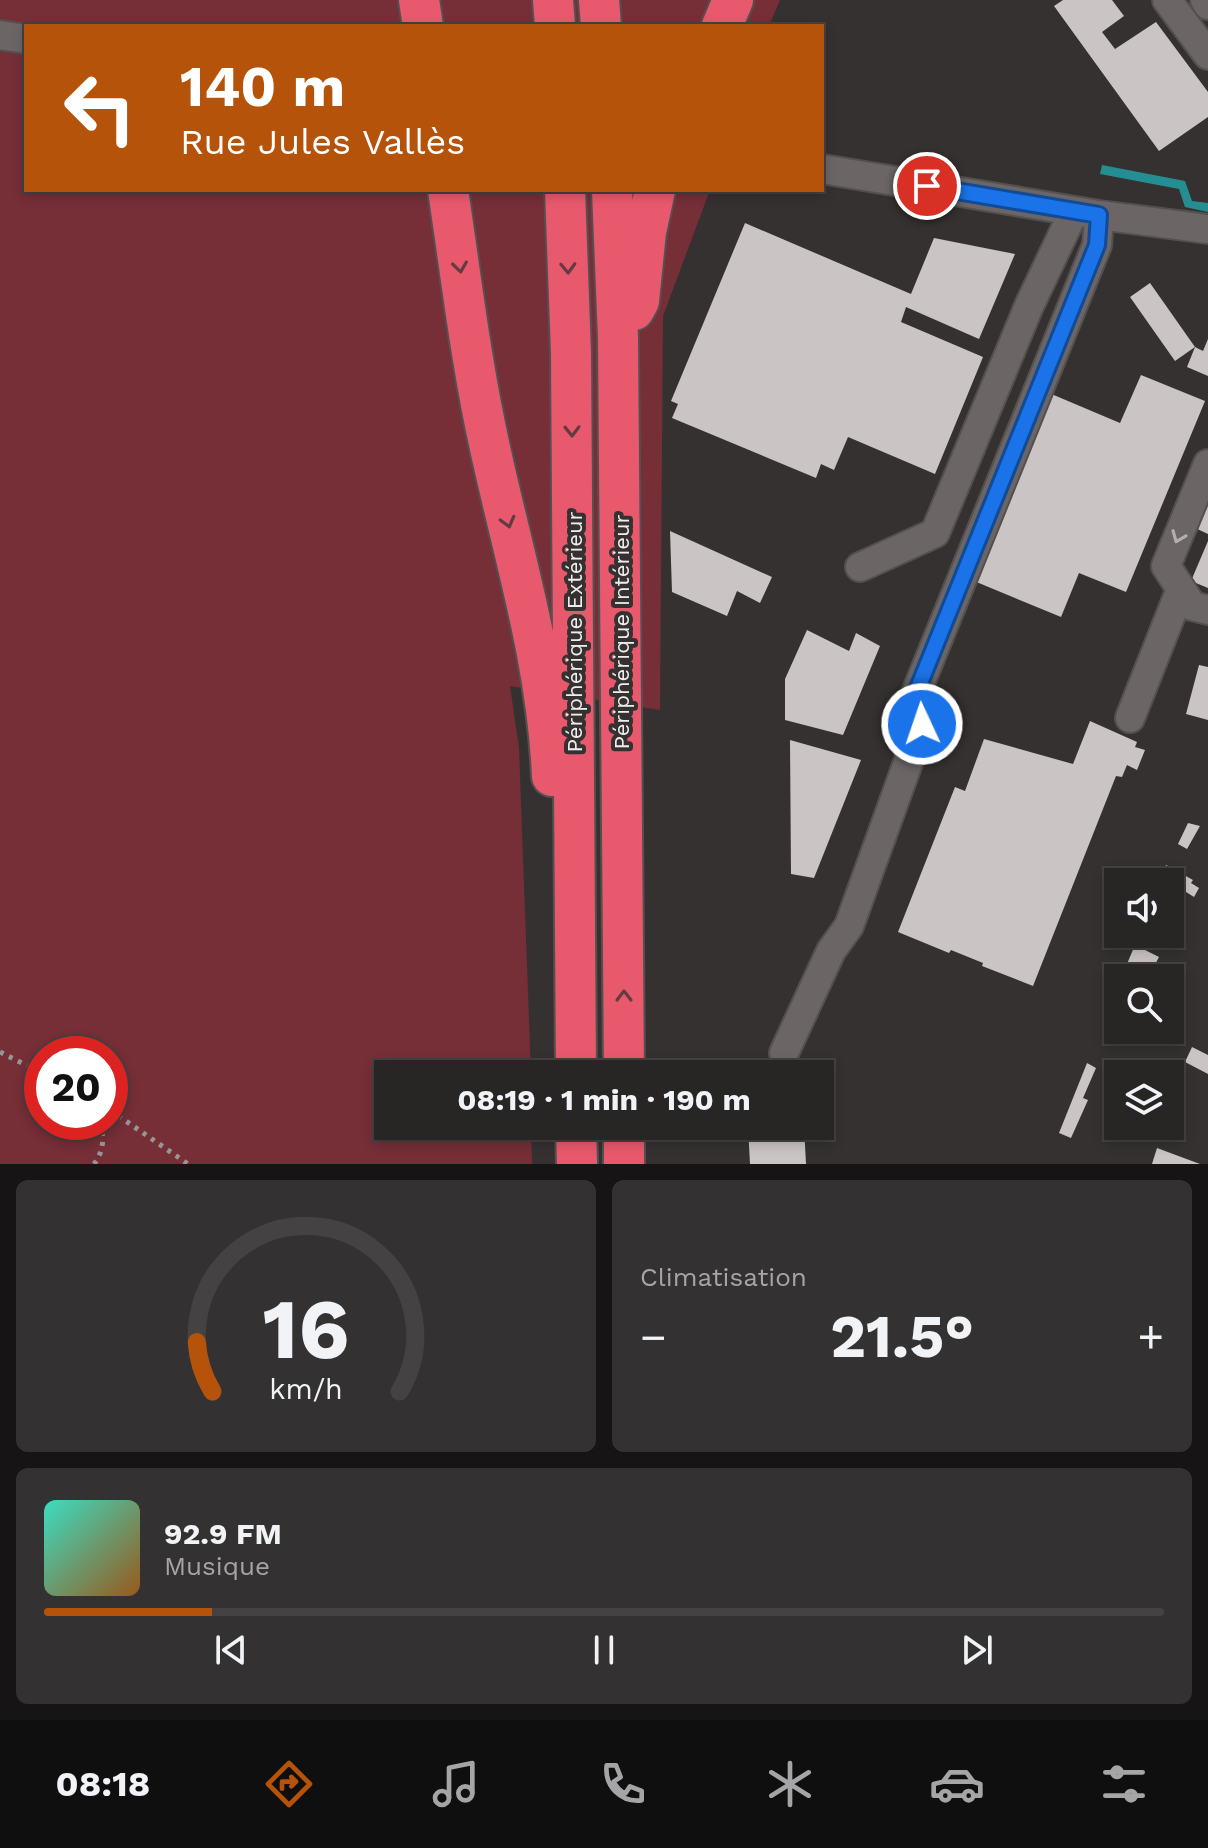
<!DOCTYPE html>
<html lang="fr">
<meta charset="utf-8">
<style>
:root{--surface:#282525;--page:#343132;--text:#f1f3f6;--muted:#a5a5a7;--line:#444242;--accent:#b45309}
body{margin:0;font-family:"Work Sans",sans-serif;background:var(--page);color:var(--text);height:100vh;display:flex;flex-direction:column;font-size:30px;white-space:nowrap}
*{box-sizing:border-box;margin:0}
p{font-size:26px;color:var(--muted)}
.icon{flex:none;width:44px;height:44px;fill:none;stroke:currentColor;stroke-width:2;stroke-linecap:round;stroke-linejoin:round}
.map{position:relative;height:1164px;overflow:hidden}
.drawer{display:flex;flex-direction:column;gap:16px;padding:16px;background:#161414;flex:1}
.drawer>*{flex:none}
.guide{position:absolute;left:24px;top:24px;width:800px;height:168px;border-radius:0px;box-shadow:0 4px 12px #0003,0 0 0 2px var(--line);background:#b45309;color:#fff;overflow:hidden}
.buttons{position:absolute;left:1104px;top:868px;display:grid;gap:16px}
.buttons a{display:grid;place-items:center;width:80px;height:80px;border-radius:0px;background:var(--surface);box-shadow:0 4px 12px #0003,0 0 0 2px var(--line);font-size:40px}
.speed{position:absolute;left:24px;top:1036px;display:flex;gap:16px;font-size:40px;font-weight:700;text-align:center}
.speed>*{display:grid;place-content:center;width:104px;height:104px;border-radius:50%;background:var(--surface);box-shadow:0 4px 12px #0003,0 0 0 2px var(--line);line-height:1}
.speed .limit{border:12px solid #d22;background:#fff;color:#111}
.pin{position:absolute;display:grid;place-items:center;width:68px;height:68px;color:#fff;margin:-34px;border:4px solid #fff;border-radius:50%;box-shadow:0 2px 8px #0007}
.me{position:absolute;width:88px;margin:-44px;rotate:357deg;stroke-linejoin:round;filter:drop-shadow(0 0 6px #0008)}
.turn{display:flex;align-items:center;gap:28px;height:168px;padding:0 24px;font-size:36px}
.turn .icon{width:104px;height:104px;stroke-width:2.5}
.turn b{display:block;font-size:56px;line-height:68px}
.big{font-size:60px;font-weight:700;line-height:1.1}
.drawer .widget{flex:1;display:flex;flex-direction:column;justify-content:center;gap:12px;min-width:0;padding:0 28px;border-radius:12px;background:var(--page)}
.drawer .dial{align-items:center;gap:0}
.dial svg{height:208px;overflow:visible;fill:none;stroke:var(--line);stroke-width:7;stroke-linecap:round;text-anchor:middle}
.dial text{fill:var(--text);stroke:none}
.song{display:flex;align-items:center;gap:24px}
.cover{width:96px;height:96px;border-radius:12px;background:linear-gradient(135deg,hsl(170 70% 55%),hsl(30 70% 35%))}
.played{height:8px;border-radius:4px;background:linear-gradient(90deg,var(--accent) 15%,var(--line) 15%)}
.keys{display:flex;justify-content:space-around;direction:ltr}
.heat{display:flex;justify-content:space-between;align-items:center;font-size:44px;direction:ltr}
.drawer .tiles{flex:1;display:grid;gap:16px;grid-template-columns:1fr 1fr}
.widget:last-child{grid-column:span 2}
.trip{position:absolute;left:374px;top:1060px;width:460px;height:80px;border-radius:0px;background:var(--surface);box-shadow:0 4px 12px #0003,0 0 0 2px var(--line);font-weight:700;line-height:80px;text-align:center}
.tab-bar{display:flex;height:128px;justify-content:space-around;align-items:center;background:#100f0f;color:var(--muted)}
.tab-bar .icon{width:56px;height:56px}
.tab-bar .on{color:var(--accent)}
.tab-bar b{font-size:36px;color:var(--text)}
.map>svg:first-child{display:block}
.green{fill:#762e37;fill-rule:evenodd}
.water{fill:#248e93}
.building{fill:#cac4c4}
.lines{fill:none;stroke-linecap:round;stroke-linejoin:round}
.minor-casing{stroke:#545050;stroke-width:32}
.highway-casing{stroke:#545050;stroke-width:44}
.path{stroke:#999595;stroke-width:5;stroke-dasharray:4 6;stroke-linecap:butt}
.minor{stroke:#6b6565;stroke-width:28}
.highway{stroke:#e9596d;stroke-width:40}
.oneway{stroke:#633b40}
.oneway2{stroke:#b4afaf}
.route-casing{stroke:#114b97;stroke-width:20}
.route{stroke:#1a73e8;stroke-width:14}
.labels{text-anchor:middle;stroke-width:8;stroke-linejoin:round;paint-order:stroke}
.street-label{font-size:22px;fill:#efecec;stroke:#363131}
</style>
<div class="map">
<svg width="1208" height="1164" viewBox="0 0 1208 1164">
<rect width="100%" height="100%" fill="#363131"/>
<path class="green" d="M 0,0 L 780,0 L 769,26 L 26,26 L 26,190 L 710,190 L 663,316 L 660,710 L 510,686 L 519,748 L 531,1074 L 388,1074 L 388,1126 L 531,1126 L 532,1164 L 0,1164 ZM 42,1054 L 110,1054 L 110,1122 L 42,1122 Z"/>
<path class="water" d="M 1102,165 L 1185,181 L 1192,201 L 1208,203 L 1208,212 L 1185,207 L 1179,189 L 1100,174 Z"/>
<path class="building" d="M 1063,0 L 1112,0 L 1124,16 L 1102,32 L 1115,49 L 1156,22 L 1208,92 L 1208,117 L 1159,151 L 1054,6 Z
M 745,223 L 911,294 L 934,238 L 1015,254 L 979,339 L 906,307 L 901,322 L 983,357 L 935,474 L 848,437 L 834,470 L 821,464 L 816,478 L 672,418 L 678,404 L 671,401 Z
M 1150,283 L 1195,347 L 1175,361 L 1130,297 Z
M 1208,339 L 1208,376 L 1187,367 L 1195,347 L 1203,351 Z
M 1141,375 L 1205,401 L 1126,592 L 1079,573 L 1061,617 L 974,581 L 1049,393 L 1120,423 Z
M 1208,491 L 1208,534 L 1193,527 Z
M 670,531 L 772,577 L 760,603 L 737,591 L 727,616 L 672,592 Z
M 1208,541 L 1208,588 L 1191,581 Z
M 807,630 L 849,651 L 856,633 L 880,646 L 843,735 L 785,720 L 785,679 Z
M 1199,665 L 1208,667 L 1208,720 L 1186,714 Z
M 1090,721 L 1137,742 L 1135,747 L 1145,750 L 1137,770 L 1127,765 L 1122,777 L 1116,776 L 1033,986 L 982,966 L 983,963 L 951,950 L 949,953 L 898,932 L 955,787 L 965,791 L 984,739 L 1073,764 Z
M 790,740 L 861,760 L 814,878 L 791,874 Z
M 1188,823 L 1200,826 L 1187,849 L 1178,844 Z
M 1166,865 L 1193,880 L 1191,883 L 1199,888 L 1194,897 L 1162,877 Z
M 1135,945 L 1159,957 L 1148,978 L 1121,978 Z
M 1109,1009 L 1118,1015 L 1118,1024 L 1106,1018 Z
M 1192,1047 L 1208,1055 L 1208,1074 L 1185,1062 Z
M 1087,1063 L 1096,1068 L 1083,1098 L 1088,1100 L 1071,1138 L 1059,1133 Z
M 1170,1108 L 1186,1117 L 1178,1134 L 1159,1126 L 1170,1126 Z
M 748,1126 L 804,1126 L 806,1164 L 750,1164 Z
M 1157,1148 L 1200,1164 L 1152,1164 Z"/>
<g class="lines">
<g class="minor-casing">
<path id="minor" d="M 1167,0 L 1208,55
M 1205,0 L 1208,5
M 0,35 L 26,39
M 822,169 L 1099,215 L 1208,229
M 1208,464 L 1166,566 L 1192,606 L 1208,610
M 860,567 L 935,533 L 1029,306 L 1074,211
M 1130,718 L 1181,589
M 784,1053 L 831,951 L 849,926 L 922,724 L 916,693 L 1097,245 L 1099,215"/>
</g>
<g class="highway-casing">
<path id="highway" d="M 419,0 L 423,26
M 553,0 L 555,26
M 599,0 L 601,26
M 722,26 L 733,0
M 448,190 C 461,276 471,363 490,448 C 514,558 547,662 552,776
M 565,190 L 571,353 L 576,1074
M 612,190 L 618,338 L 624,1074
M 634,310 L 639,301 L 646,232 L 655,190
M 576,1126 L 577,1164
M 624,1126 L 624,1164"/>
</g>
<path class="path" d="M 0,1052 L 42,1073
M 110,1110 L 188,1164
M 94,1164 C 103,1153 106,1135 98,1122"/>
<use href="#minor" class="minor"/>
<use href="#highway" class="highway"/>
</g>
<defs><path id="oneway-chevron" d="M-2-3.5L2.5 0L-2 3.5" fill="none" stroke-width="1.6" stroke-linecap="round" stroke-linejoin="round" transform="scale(2)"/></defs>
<g class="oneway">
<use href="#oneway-chevron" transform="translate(460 267) rotate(82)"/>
<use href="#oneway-chevron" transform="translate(568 268) rotate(88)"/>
<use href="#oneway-chevron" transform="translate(572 431) rotate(89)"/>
<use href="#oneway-chevron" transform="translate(508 522) rotate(75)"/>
<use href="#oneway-chevron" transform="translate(624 996) rotate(-90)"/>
</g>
<use class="oneway2" href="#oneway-chevron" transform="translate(1178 537) rotate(112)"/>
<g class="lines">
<g class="route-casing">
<path id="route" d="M 922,724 L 916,693 L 1097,245 L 1099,215 L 927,186"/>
</g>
<use href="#route" class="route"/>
</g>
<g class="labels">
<g class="street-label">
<text transform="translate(574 632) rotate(-90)" y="8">Périphérique Extérieur</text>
<text transform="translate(621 632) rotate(-90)" y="8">Périphérique Intérieur</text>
</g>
</g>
</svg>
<div class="buttons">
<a><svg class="icon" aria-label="sound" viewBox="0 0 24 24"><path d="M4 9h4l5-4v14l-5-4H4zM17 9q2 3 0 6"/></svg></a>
<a><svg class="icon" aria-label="search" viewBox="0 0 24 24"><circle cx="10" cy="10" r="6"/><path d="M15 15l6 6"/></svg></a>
<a><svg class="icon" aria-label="layers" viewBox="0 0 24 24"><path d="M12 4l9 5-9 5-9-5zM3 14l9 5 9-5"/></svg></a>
</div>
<div class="speed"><div class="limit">20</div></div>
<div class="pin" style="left:927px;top:186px;background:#d93025"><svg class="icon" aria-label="arrive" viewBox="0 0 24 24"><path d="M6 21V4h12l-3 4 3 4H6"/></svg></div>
<svg class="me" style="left:922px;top:724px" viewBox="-20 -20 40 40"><circle r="17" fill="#1a73e8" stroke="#fff" stroke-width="3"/><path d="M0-11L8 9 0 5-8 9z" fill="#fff"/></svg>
<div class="trip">08:19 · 1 min · 190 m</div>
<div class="guide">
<div class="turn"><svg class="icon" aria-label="left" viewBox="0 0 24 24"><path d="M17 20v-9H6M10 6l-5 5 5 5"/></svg><div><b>140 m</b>Rue Jules Vallès</div></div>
</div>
</div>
<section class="drawer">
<div class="tiles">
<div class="widget dial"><svg viewBox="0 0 100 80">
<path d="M14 69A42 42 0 1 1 86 69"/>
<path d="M14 69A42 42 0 0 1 8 50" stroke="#b45309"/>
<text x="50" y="56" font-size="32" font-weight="700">16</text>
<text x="50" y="72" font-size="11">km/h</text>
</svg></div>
<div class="widget"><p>Climatisation</p>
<div class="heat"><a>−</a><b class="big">21.5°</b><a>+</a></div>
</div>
<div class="widget">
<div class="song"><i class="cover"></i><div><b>92.9 FM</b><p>Musique</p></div></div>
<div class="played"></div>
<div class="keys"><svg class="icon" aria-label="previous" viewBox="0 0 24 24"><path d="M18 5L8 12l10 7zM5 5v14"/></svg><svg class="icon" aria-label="pause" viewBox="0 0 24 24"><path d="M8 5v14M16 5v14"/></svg><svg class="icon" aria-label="next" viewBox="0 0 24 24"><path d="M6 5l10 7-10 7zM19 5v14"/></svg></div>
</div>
</div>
</section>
<nav class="tab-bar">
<b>08:18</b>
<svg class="icon on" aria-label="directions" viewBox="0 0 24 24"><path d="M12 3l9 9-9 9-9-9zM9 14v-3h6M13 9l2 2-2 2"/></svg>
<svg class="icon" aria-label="music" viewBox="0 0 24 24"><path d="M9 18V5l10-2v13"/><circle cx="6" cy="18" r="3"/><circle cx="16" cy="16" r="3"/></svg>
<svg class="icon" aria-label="phone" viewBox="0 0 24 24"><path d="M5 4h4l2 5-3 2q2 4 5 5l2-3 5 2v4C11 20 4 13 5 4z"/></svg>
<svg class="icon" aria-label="climate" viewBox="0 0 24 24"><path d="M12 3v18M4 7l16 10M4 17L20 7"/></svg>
<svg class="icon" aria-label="car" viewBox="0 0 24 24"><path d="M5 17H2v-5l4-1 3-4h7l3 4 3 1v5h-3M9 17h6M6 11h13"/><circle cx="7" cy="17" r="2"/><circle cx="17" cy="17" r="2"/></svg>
<svg class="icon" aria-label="filters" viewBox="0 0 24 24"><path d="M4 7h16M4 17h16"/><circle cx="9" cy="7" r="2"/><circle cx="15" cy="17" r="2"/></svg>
</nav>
